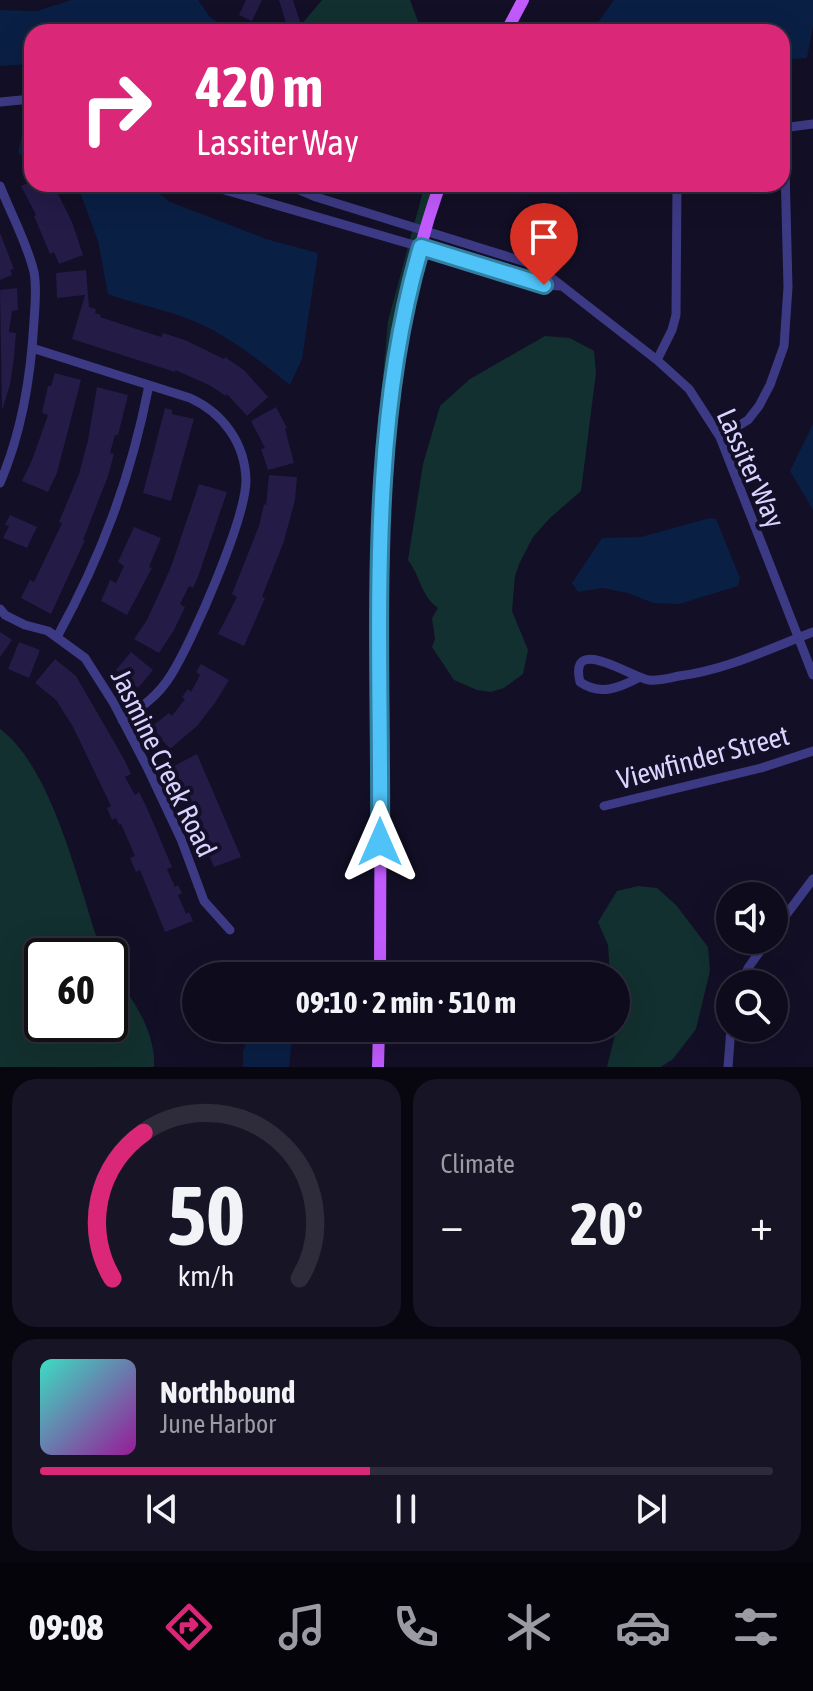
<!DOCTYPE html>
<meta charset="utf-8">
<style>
:root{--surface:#0e0b1c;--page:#171425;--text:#f1f3f6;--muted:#9b9ba3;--line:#2e2b3b;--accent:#db2777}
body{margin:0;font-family:"Asap Condensed",sans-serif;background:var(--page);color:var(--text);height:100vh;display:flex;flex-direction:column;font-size:30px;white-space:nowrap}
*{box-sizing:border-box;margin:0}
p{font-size:26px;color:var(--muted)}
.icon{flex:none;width:44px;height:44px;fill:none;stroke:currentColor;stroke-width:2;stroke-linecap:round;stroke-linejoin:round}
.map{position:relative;height:1067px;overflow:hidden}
.panel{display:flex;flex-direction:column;gap:12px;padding:12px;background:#08060f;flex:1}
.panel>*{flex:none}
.top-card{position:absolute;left:24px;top:24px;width:766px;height:168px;border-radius:24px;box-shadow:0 8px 32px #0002,0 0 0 2px var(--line);background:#db2777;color:#fff;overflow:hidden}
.controls{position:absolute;left:716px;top:882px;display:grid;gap:16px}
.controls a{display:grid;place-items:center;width:72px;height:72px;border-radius:50%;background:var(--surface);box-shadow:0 8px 32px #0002,0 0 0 2px var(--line);font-size:40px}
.speed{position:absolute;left:24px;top:938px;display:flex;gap:16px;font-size:40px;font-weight:700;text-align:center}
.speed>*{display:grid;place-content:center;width:104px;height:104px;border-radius:50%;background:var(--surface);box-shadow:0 8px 32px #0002,0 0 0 2px var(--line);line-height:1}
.speed .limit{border:4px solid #111;border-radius:12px;background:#fff;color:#111}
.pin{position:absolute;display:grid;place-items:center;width:68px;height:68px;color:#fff;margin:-82px -34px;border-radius:50% 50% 50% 0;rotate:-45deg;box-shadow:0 0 8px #0007}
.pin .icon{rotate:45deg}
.me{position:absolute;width:88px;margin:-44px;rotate:0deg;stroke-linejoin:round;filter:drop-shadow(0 0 6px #0008)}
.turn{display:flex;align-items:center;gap:28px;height:168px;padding:0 40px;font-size:36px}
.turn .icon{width:104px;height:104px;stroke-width:2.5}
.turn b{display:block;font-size:56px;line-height:68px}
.big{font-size:60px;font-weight:700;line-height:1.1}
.panel .tile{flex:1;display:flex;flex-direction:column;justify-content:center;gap:12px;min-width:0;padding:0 28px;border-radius:24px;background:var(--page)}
.panel .dial{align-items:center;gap:0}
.dial svg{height:208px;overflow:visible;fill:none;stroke:var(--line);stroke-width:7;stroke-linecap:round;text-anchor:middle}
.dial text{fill:var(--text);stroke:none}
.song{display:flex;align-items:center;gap:24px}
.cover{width:96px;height:96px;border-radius:12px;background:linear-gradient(135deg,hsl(170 70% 55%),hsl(300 70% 35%))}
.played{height:8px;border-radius:4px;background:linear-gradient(90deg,var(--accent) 45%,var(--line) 45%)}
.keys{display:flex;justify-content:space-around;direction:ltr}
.heat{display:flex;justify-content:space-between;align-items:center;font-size:44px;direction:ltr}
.panel .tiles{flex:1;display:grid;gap:12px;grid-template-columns:1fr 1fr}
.tile:last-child{grid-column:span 2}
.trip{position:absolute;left:182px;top:962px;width:448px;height:80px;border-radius:40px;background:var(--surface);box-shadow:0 8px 32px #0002,0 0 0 2px var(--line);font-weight:700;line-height:80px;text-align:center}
.tabs{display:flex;height:128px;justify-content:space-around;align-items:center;background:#06040b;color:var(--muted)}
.tabs .icon{width:56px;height:56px}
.tabs .selected{color:var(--accent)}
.tabs b{font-size:36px;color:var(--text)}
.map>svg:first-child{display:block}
.green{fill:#12302f}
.water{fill:#0a1f44}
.building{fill:#241b47}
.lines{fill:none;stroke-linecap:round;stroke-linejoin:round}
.minor{stroke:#3d3a85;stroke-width:9}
.major{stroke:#c25bff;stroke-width:12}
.route-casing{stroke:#337fa1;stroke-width:20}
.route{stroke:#4fc3f7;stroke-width:14}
.labels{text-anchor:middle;stroke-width:8;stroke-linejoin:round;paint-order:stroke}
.street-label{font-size:28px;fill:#d9d4ff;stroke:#130f26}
</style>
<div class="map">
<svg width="813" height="1067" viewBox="0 0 813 1067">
<rect width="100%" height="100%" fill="#130f26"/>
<path class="green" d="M 322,0 L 410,0 L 422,32 L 295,32 Z
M 425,184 L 434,184 C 398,304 377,417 376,543 L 376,453 L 388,321 Z
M 545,336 L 570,338 L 594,351 L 596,373 L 581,491 L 550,518 L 533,537 L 520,562 L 515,576 L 512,611 L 528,650 L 523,674 L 504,688 L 491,692 L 477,690 L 454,680 L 432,647 L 435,639 L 432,618 L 438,608 C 420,595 421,577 408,560 L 423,464 L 440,406 L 470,379 Z
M 0,729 C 54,768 80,893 103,956 L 42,956 L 42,1024 L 110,1024 L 110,968 C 131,997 156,1030 154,1067 L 0,1067 Z
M 638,886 L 657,888 L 676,905 L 708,947 L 710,971 L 696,1029 L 673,1059 L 661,1067 L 607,1067 L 620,1014 L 616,999 L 616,976 L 610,976 L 608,945 L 598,922 L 617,891 Z"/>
<path class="water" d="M 71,0 L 198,0 L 210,17 L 234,32 L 32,32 L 32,64 L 0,66 L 0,10 L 37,11 Z
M 614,0 L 813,0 L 813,26 L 807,58 L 782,60 L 782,32 L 591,32 Z
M 25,120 L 32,123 L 32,159 L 28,160 L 18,153 Z
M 77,184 L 149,184 L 168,201 L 266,239 L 318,253 L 302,359 L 290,385 C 257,359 226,333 186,318 C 160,308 134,304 108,294 L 98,241 Z
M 813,424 L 813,510 L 790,471 Z
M 710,518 L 716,519 L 740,578 L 738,586 L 679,604 L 653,603 L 628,593 L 603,588 L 578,592 L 572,583 L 602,538 L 641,537 Z
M 252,1028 L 293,1028 L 289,1067 L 243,1067 L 243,1051 Z"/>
<path class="building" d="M 246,0 L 262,0 L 252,21 L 239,15 Z
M 279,0 L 293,0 L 300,22 L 287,26 Z
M 32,181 L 32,184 L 53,184 L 72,222 L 83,255 L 59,264 L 54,252 L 50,254 L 34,216 L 36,215 L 21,186 Z
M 0,233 L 14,269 L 10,270 L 12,275 L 0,280 Z
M 86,270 L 89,307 L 96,309 L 95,313 L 101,315 L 100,317 L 161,337 L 163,333 L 185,340 L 224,359 L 225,357 L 244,370 L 268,397 L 247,416 L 227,394 L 226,396 L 209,385 L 175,370 L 175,372 L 72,339 L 85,295 L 57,298 L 56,273 Z
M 17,288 L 18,310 L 12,311 L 9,332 L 16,333 L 14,357 L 10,385 L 2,410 L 0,290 Z
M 55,373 L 81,380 L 57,473 L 48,492 L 22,481 L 32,460 L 48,415 L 42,413 L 48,386 L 51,386 Z
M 97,387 L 128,395 L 118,435 L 115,435 L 110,453 L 114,454 L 108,476 L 83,540 L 85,540 L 51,614 L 21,598 L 30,580 L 34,582 L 62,523 L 59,522 L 79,474 L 88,440 Z
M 276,407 L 287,428 L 285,429 L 294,463 L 268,470 L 261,449 L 265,448 L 251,421 Z
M 165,408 L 172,410 L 172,414 L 194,419 L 171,501 L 143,493 Z
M 269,475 L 297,477 L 295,500 L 284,541 L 262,597 L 265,598 L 244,646 L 218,634 L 237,597 L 232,594 L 259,526 L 264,504 L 266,505 Z
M 199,484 L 227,492 L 198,577 L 193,588 L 189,586 L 180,604 L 185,607 L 174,630 L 159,653 L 134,639 L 147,620 L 171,567 Z
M 10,515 L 37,527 L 27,548 L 3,538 L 9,526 L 5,525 Z
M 134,527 L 161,538 L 149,567 L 152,568 L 127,615 L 101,601 L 110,580 L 116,583 L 124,566 L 118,562 Z
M 0,632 L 12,640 L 0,657 Z
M 19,642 L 40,650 L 29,678 L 8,669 Z
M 131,652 L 153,670 L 138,688 L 116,670 Z
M 55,659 L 76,676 L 124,759 L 131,774 L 125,777 L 135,795 L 139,792 L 147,808 L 172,867 L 167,869 L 175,887 L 178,885 L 182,893 L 178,895 L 186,914 L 189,912 L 193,921 L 165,932 L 140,870 L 136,872 L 130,858 L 135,856 L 121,824 L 119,825 L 116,818 L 112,820 L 107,808 L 111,806 L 73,727 L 56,700 L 35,683 Z
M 201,664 L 229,680 L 215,703 L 197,726 L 170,749 L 151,727 L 169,713 L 172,716 L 185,699 L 182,697 L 188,689 L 191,692 L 200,675 L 196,672 Z
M 197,754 L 241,857 L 214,867 L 183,793 L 185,792 L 172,767 Z"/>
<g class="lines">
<path class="minor" d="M 0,102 L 32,99
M 782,128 L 813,124
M 204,184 L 455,257 L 544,285 L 560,286
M 286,184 L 316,197 L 535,265 L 657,360 L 689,389 L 720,437 L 813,675
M 539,184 C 545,189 554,188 560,184
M 0,186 C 11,214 27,243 34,272 C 37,288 35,305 34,321 C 31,376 22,432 0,483
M 32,348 L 190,398 C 223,413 245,443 246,480 C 246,518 193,640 171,675 C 159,695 142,707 122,720
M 657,360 L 672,330 L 676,315 L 677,184
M 720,437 L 748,420 L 759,406 L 770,385 L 784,346 L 788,287 L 784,128
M 0,609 L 5,615 L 25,625 L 48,631 L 85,658 L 113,702 L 148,769 L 181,839 L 204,901 L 230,930
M 57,637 C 102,555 131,477 149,385
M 638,678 C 619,688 600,696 580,682 C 568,633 632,678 649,680 C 659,681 669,678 679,676 C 726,670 769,649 813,632
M 604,806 L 761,768 L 813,751
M 774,931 L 813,879
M 742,984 L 748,968 L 768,940
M 728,1067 L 731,1028"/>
<path class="major" d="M 506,32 L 523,0
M 380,976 C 380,877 381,778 381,680 C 381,508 382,348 440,184
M 378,1067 L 379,1028"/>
</g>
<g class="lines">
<g class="route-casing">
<path id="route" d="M 380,842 C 382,646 365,436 421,247 L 544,285"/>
</g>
<use href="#route" class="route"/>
</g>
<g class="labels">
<g class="street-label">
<text transform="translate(751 468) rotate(66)" y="10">Lassiter Way</text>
<text transform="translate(703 757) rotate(-15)" y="10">Viewfinder Street</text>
<text transform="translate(164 763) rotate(64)" y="10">Jasmine Creek Road</text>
</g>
</g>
</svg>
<div class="controls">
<a><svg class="icon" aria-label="sound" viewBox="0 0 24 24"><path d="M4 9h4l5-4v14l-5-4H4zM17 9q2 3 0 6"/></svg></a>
<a><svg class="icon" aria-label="search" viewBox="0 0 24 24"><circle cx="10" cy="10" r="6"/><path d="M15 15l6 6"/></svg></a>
</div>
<div class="speed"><div class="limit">60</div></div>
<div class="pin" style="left:544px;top:285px;background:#d93025"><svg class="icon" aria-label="arrive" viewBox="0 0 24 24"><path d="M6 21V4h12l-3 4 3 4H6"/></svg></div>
<svg class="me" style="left:380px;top:842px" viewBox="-20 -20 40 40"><path d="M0-17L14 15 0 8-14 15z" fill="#4fc3f7" stroke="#fff" stroke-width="4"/></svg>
<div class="trip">09:10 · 2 min · 510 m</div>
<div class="top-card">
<div class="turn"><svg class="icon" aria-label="right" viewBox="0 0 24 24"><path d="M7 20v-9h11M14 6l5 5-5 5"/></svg><div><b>420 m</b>Lassiter Way</div></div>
</div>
</div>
<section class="panel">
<div class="tiles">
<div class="tile dial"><svg viewBox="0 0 100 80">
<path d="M14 69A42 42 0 1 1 86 69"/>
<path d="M14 69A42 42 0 0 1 26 13" stroke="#db2777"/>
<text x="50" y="56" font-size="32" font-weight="700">50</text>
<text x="50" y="72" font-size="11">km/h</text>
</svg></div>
<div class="tile"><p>Climate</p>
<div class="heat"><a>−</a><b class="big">20°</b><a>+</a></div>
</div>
<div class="tile">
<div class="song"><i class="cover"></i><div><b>Northbound</b><p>June Harbor</p></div></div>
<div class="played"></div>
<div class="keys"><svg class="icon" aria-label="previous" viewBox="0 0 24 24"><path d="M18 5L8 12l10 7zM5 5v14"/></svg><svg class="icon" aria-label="pause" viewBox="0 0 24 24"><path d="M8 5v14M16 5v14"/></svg><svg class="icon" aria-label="next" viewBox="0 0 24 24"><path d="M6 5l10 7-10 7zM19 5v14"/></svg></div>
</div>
</div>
</section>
<nav class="tabs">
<b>09:08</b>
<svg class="icon selected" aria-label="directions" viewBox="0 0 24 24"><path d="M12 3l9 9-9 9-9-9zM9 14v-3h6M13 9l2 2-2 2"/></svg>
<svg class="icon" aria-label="music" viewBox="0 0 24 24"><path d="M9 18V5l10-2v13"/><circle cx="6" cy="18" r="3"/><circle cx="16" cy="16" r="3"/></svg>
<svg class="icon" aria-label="phone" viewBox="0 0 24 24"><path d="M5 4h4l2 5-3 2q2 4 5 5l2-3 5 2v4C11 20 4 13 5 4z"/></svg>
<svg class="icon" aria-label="climate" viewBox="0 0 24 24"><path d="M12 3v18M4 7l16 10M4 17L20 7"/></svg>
<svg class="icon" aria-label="car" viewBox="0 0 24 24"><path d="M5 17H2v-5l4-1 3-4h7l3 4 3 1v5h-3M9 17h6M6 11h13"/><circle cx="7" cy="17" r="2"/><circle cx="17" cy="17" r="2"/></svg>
<svg class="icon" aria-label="filters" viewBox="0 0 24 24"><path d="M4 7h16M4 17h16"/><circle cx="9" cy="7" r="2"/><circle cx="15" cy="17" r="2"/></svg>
</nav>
